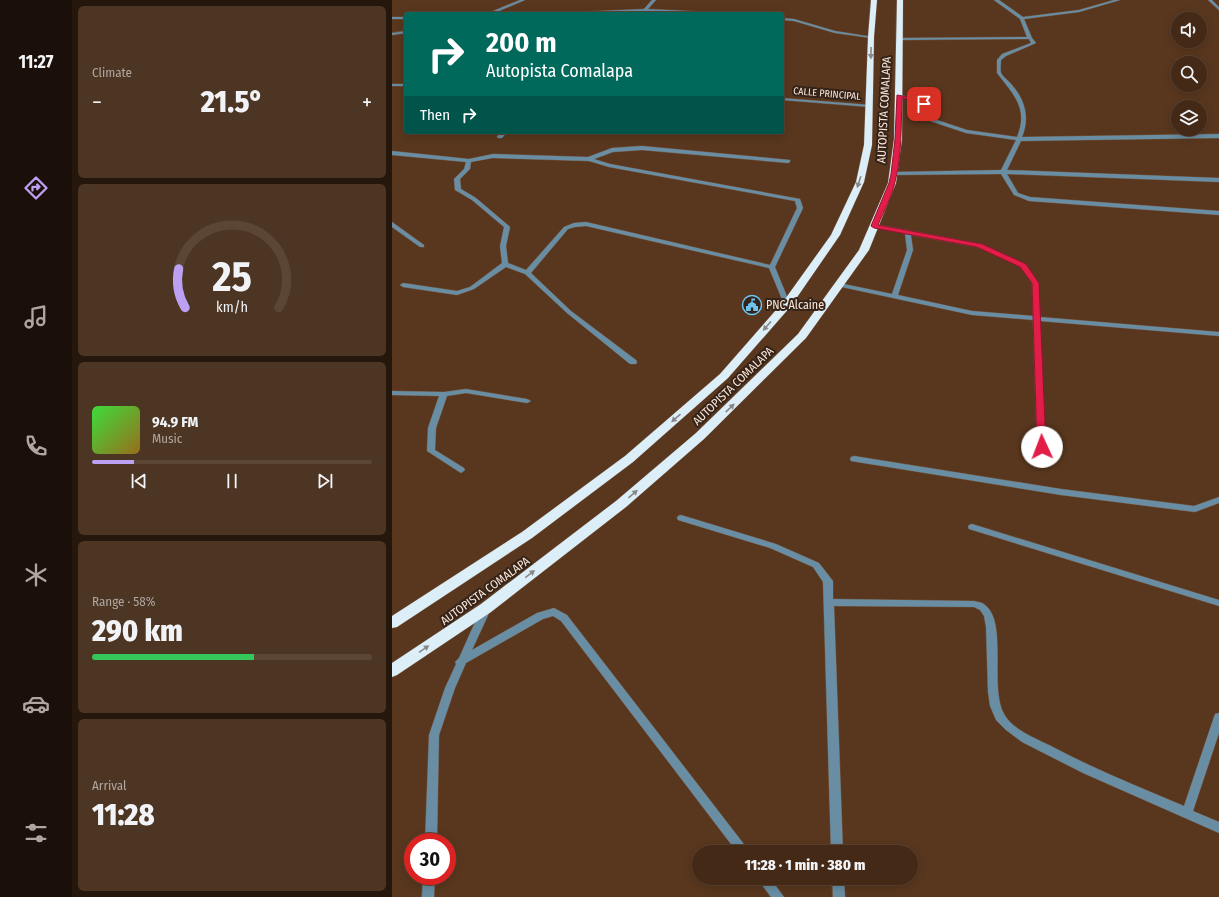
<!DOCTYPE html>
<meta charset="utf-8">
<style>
:root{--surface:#432916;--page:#4d3523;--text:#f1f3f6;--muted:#afa6a1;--line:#5b4535;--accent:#bca0f2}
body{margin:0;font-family:"Fira Sans Condensed",sans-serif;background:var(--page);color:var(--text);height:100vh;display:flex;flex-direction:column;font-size:15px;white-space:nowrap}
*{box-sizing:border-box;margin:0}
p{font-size:13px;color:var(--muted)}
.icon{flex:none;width:22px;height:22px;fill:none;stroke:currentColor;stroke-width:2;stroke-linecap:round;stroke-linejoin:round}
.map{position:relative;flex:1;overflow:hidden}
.sheet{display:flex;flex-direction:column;gap:6px;padding:6px;background:#25170c;width:320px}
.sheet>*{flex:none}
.top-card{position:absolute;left:12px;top:12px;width:380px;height:122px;border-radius:4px;box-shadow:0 2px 10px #0003,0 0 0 1px var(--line);background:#00695c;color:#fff;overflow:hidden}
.tools{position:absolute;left:779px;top:12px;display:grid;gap:8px}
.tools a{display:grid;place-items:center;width:36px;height:36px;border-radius:50%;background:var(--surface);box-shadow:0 2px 10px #0003,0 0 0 1px var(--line);font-size:20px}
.speed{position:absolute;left:12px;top:833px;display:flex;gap:8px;font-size:20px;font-weight:700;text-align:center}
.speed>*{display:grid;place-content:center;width:52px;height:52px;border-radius:50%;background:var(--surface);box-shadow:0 2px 10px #0003,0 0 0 1px var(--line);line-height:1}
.speed .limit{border:6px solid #d22;background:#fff;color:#111}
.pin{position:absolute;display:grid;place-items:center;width:34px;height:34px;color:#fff;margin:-17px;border-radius:8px;box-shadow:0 2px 6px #0006}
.me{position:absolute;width:44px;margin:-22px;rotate:358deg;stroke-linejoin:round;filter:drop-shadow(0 0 3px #0008)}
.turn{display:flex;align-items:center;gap:14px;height:84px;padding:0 16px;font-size:18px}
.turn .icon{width:52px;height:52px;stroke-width:2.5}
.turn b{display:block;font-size:28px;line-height:34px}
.then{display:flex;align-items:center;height:38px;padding:0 16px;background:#0003;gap:8px;font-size:15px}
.big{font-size:30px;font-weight:800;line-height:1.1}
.sheet .widget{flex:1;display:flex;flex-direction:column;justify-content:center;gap:6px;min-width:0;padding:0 14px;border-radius:6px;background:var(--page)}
.sheet .dial{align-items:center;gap:0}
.dial svg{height:104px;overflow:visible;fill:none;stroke:var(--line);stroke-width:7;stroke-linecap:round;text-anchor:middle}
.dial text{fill:var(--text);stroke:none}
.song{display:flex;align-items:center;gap:12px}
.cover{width:48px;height:48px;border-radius:6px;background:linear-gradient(135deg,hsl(120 70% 55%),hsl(40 70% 35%))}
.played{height:4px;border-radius:2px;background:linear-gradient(90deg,var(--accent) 15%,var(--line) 15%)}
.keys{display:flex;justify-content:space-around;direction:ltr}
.heat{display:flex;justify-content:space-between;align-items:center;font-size:22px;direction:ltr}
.charge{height:6px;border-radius:3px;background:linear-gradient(90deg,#34c759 58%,var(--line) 0)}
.trip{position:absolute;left:300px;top:845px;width:226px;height:40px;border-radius:20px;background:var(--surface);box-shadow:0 2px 10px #0003,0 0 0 1px var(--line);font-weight:800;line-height:40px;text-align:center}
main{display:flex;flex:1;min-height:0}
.tab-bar{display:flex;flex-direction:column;width:72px;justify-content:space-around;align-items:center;background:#1b1009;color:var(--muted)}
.tab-bar .icon{width:28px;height:28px}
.tab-bar .selected{color:var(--accent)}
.tab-bar b{font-size:18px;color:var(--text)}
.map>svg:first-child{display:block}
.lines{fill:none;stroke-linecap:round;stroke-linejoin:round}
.street-casing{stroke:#73533c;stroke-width:1}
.highway-casing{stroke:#73533c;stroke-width:1}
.street{fill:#698ea4;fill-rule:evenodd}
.highway{fill:#dceef8;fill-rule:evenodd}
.oneway{fill:#888}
.route{fill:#e11d48;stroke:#92132f}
.labels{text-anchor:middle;stroke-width:4;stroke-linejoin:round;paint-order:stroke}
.far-street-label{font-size:10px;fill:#fce5d7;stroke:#332318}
.street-label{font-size:12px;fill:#fce5d7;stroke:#332318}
.poi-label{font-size:12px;fill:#fce5d7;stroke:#332318;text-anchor:start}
</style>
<main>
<nav class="tab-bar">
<b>11:27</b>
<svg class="icon selected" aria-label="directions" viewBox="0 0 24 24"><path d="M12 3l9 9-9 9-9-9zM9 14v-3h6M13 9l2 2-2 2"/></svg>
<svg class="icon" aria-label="music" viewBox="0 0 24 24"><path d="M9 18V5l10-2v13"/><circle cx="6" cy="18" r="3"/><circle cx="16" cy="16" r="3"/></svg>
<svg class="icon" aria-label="phone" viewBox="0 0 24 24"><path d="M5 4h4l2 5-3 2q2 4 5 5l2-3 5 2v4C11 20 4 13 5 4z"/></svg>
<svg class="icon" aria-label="climate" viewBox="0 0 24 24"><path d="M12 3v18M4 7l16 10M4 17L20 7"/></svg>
<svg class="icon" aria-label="car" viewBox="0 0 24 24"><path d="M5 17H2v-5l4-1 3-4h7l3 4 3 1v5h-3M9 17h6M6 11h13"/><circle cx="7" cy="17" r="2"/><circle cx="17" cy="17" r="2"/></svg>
<svg class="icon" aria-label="filters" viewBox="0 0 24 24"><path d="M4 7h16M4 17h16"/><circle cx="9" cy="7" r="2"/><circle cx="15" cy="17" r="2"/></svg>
</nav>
<section class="sheet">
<div class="widget"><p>Climate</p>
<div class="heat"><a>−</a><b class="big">21.5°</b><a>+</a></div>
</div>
<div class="widget dial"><svg viewBox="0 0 100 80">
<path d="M14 69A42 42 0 1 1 86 69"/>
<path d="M14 69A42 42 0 0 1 9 39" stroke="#bca0f2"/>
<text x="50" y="56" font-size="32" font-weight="700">25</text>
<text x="50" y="72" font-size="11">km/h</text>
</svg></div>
<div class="widget">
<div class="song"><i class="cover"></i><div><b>94.9 FM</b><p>Music</p></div></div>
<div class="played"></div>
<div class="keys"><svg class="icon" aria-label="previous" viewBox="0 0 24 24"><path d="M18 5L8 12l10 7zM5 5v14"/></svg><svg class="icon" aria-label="pause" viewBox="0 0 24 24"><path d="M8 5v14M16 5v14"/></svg><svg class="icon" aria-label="next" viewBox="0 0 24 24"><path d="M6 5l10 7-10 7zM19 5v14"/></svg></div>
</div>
<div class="widget"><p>Range · 58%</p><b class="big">290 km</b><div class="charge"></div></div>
<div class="widget"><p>Arrival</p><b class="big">11:28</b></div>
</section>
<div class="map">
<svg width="827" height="897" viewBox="0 0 827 897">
<rect width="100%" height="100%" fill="#59371e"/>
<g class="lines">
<g class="street-casing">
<path id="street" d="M 128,0 L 133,0 L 100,14 L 94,14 Z
M 260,0 L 264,0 L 256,9 L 339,13 L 341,14 L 253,11 L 158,14 L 160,13 L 252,9 Z
M 602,0 L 607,0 L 631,17 L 687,10 L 722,0 L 728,0 L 687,12 L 632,19 L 640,38 L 644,43 L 614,56 L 609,60 C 609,64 608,70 609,73 C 611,77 617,81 620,85 C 633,100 638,118 630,137 L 827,134 L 827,138 L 629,141 L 615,170 L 827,178 L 827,182 L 615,174 L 626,193 L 638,197 L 827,211 L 827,215 L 637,201 L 622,195 L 609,174 L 500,175 L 500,173 L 502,172 L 609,170 L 624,140 L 574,133 L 538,121 L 530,106 L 522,101 L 505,96 L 507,95 C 525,98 535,100 542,119 L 575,130 L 625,137 C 637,108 621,94 605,73 L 605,60 L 610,54 L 639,43 L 637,39 L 508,40 L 506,39 L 508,38 L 635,37 L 628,19 Z
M 816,0 L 820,0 L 827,7 L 827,10 Z
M 0,17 L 14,17 L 14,19 L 0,19 Z
M 390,18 L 402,19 L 443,31 L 481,37 L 479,38 L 443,33 L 402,21 L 390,20 Z
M 14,31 L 14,33 L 0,35 L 0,33 Z
M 0,84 L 14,84 L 14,86 L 0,86 Z
M 390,98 L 478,105 L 480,106 L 478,107 L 390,100 Z
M 109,132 L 115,132 L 110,138 L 106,138 L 105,137 Z
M 250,146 L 398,160 L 398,162 L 396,163 L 250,150 L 221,152 L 202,159 L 218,164 L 408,199 L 411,208 L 383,267 L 398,304 L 397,305 L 395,306 L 392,304 L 377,268 L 194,226 L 183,227 L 176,229 L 139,273 L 179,311 L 244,360 L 245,362 L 244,364 L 238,364 L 175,313 L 133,274 L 114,267 L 82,289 L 65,295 L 11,287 L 8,285 L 11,283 L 65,291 L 78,287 L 110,263 L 108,246 L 112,227 L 80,200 L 63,190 L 62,179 L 72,169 L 74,162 L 0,155 L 0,151 L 77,159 L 101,154 L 196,157 L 220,148 ZM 101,158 L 197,161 L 217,167 L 403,201 L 405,208 L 378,265 L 194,222 L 182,223 L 172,227 L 134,270 L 116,263 L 114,246 L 118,227 L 117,226 L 84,198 L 69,189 L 68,179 L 78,169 L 79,162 Z
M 0,222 L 32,245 L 32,247 L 28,247 L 0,227 Z
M 482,224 L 589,244 L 633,264 L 646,283 L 648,317 L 827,332 L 827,336 L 648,321 L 653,447 L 649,450 L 646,449 L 645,447 L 641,320 L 580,315 L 445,286 L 444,285 L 447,283 L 500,294 L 515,250 L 513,233 L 480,227 L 480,225 ZM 519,235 L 585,247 L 629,266 L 640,283 L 641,316 L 580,311 L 506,295 L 521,250 Z
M 74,389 L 135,399 L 139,401 L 135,403 L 74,393 L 55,396 L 44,428 L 43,450 L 72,468 L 73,470 L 69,473 L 35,451 L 36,428 L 47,396 L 0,395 L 0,391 L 52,392 Z
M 462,456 L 669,489 L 802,506 L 827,497 L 827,503 L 803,512 L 669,495 L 459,461 L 458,459 L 459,457 Z
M 289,515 L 384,544 L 427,563 L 441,581 L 441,599 L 582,601 C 586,602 590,602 593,605 C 616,622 597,687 612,714 C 621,730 643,738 659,746 C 702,769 747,787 792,806 L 822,717 L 823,714 L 827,713 L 827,733 L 801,811 L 827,822 L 827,833 L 691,773 L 630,742 L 614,730 L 604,720 L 598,706 L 596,692 L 594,627 L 592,616 L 588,610 L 582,607 L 442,606 L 451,852 L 439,852 L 431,582 L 421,567 L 378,548 L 286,520 L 285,518 L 286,516 Z
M 580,524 L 827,600 L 827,606 L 577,529 L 576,527 L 577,525 Z
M 93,607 L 96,609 L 98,611 L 80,650 L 145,613 L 162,608 L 175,615 L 358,852 L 345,852 L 169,621 L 161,616 L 151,619 L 74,663 L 63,688 L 47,735 L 45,842 L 33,842 L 37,735 L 53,688 L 64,664 L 63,662 L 67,658 L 88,611 L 90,609 Z
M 31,876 L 43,876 L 42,897 L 30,897 Z
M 365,878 L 378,878 L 392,897 L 379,897 Z
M 440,878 L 452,878 L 453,897 L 441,897 Z"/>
</g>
<g class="highway-casing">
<path id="highway" d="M 479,0 L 485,0 L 482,37 L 480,145 L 472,182 L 448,235 L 399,306 L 336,378 L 241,462 L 140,538 L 5,627 L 0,628 L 0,616 L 130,532 L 233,456 L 328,374 L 391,302 L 439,235 L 464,182 L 472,145 L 476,37 Z
M 505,0 L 511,0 L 510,139 L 504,183 L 477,250 L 414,338 L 312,439 L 234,507 L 99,612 L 5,675 L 0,677 L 0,663 L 89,604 L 224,501 L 304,433 L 406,334 L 467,250 L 496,183 L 502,139 Z"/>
</g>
<use href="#street" class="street"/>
<use href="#highway" class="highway"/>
</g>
<defs><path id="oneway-solid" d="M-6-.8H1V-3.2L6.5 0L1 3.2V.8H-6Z"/></defs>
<g class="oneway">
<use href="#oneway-solid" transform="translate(479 53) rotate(91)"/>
<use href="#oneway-solid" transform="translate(467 182) rotate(108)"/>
<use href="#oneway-solid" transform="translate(375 326) rotate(131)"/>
<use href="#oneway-solid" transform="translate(338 408) rotate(-43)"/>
<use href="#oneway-solid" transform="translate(284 418) rotate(139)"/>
<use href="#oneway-solid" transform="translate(241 494) rotate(-41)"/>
<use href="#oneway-solid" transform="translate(138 574) rotate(-37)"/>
<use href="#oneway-solid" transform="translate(32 649) rotate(-34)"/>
</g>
<path class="route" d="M 505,95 L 527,99 L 535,104 L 532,106 L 523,101 L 510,98 C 509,126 510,155 503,182 C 500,196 492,211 486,225 L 590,244 L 634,264 L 647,283 L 654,447 L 653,449 L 646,449 L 645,447 L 640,283 L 628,267 L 585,247 L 482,228 L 479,226 L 497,183 L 499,174 L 503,139 Z"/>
<defs>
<g id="civic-ring" transform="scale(1)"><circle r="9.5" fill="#332318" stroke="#6cc3f2" stroke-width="1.5"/><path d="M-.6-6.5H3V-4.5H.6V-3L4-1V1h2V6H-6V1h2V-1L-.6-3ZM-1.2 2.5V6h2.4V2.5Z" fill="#6cc3f2"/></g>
</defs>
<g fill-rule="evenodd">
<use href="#civic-ring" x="360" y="305"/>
</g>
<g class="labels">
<g class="far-street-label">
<text transform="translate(435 93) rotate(5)" y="4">CALLE PRINCIPAL</text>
</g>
<g class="street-label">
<text transform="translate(492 110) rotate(-87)" y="4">AUTOPISTA COMALAPA</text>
<text transform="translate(341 386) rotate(-44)" y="4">AUTOPISTA COMALAPA</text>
<text transform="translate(93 591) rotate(-36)" y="4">AUTOPISTA COMALAPA</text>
</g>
<g class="poi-label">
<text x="374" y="309">PNC Alcaine</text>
</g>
</g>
</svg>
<div class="tools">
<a><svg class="icon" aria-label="sound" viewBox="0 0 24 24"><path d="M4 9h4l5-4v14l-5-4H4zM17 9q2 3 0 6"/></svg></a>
<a><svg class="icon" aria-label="search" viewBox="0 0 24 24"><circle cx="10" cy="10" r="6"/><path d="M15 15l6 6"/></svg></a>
<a><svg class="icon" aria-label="layers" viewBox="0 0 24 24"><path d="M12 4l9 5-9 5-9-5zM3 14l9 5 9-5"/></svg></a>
</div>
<div class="speed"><div class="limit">30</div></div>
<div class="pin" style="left:532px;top:104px;background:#d93025"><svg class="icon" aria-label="arrive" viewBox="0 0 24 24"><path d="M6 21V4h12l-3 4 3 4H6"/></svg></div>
<svg class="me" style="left:650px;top:447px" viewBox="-20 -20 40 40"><circle r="19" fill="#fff"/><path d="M0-13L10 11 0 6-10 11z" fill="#e11d48"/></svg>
<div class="trip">11:28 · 1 min · 380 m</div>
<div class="top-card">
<div class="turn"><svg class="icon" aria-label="right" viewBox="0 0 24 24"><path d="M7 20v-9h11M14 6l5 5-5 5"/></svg><div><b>200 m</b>Autopista Comalapa</div></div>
<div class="then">Then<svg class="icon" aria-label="right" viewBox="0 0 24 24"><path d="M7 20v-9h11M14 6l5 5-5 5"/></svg></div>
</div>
</div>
</main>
